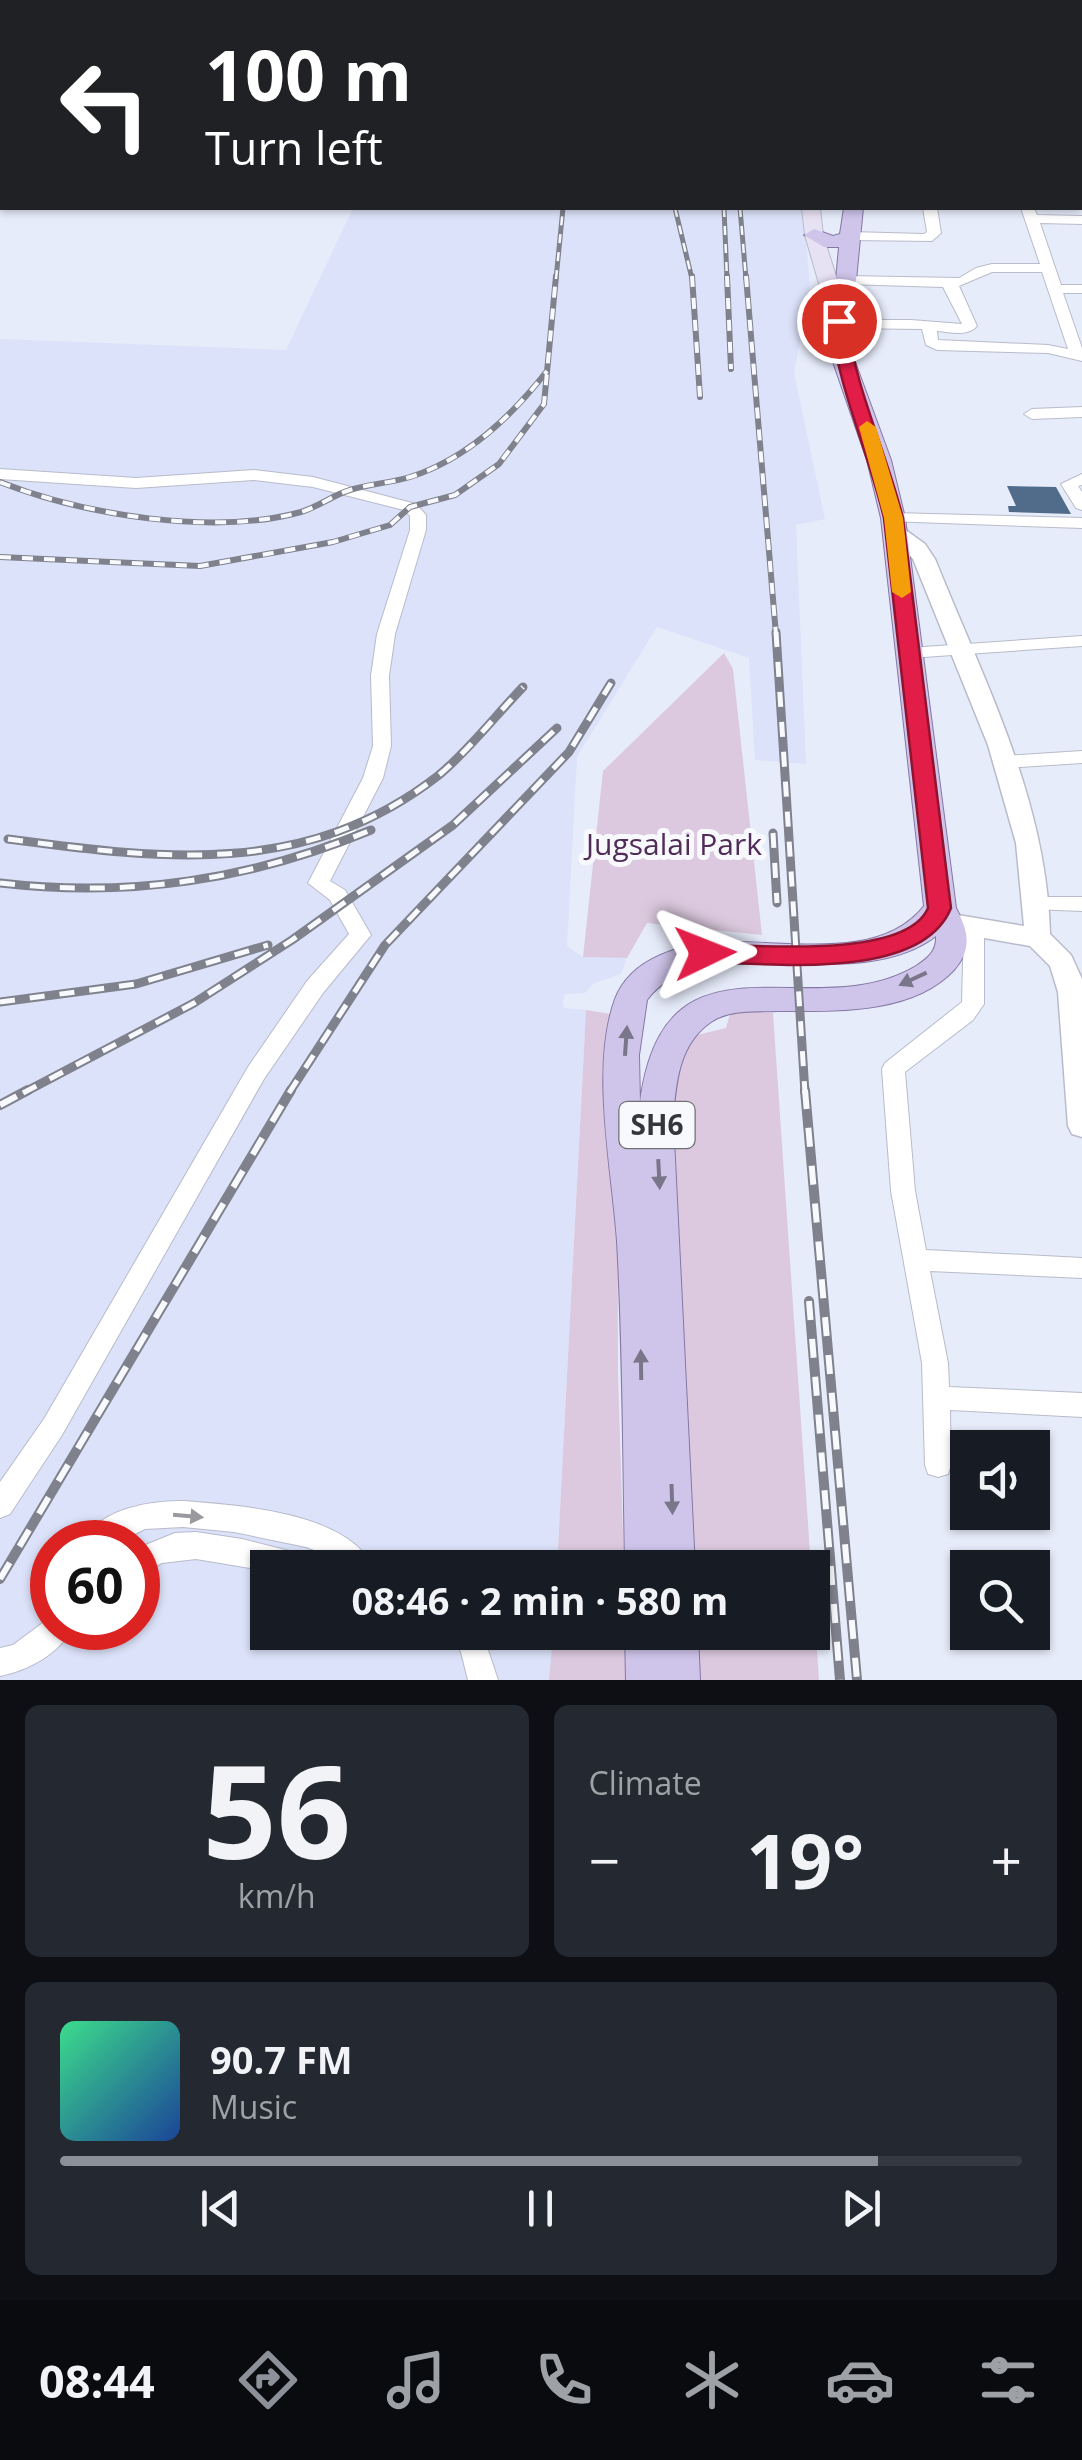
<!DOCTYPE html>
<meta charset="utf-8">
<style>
:root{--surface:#171b24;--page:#242831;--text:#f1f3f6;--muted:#9ea1a6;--line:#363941;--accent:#8c9099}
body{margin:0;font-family:"Open Sans",sans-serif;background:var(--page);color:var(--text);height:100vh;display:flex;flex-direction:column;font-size:38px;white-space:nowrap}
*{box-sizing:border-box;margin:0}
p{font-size:32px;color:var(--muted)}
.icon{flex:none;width:55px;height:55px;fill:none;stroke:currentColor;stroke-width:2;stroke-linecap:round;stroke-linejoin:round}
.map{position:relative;height:1680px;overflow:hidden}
.panel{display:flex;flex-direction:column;gap:25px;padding:25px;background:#0d0f14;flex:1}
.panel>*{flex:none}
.top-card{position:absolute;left:0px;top:0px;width:1082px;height:210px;box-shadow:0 2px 8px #0004;background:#202124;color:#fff;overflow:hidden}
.controls{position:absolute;left:950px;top:1430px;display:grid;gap:20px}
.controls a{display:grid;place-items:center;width:100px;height:100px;border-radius:0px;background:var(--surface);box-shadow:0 2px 8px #0004;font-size:50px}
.speed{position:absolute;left:30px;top:1520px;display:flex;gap:20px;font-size:50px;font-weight:700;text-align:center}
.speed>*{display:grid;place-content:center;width:130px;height:130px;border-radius:50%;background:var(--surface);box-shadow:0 2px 8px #0004;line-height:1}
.speed .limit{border:15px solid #d22;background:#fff;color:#111}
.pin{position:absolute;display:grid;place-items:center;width:85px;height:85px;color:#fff;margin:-42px;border:5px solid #fff;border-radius:50%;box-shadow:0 2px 10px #0007}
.me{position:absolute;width:110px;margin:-55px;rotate:88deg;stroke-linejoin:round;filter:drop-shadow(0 0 8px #0008)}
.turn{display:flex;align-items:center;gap:35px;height:210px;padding:0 40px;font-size:45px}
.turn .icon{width:130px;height:130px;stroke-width:2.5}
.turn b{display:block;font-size:70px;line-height:85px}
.big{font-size:75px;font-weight:700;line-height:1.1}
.panel .card{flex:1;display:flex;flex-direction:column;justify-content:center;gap:15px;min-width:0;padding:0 35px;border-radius:15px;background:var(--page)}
.panel .dial{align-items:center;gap:0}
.dial b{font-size:130px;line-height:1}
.song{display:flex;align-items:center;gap:30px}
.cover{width:120px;height:120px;border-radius:15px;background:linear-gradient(135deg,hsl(150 70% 55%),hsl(220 70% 35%))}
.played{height:10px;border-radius:5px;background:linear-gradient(90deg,var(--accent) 85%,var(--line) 85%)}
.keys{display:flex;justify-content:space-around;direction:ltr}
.heat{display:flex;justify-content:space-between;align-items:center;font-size:55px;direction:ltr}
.panel .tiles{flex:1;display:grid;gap:25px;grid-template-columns:1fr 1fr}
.card:last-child{grid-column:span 2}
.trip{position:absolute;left:250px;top:1550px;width:580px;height:100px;border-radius:0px;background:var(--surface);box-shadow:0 2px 8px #0004;font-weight:700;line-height:100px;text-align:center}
.tabs{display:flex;height:160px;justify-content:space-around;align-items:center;background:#090b0e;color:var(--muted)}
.tabs .icon{width:70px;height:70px}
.tabs .selected{color:var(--accent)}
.tabs b{font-size:45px;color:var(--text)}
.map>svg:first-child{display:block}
.built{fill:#dce2f9;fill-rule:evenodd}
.green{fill:#dcc9df}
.building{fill:#516c8a}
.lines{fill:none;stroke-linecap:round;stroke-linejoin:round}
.minor-casing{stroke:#b8bbcb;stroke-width:2}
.tertiary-casing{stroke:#b8bbcb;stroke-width:3}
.secondary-casing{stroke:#b8bbcb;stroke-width:2}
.primary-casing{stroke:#8478a4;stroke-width:2}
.minor{fill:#fff;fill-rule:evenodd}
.tertiary{fill:#fff;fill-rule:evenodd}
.secondary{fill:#e7e1f4;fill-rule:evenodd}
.primary{fill:#cfc4ea;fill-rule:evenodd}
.rail-far3-casing{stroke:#7f828c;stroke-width:5}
.rail-far2-casing{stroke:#7f828c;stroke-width:6}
.rail-far1-casing{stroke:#7f828c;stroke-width:9}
.rail-casing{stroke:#7f828c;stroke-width:10}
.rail-far3{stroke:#f8f9fd;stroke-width:2.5;stroke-dasharray:9;stroke-linecap:butt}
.rail-far2{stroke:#f8f9fd;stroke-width:4;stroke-dasharray:11;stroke-linecap:butt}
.rail-far1{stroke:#f8f9fd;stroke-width:5;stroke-dasharray:15;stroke-linecap:butt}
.rail{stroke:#f8f9fd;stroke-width:6;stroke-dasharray:19;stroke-linecap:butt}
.oneway{fill:#7a768a}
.oneway2{fill:#9a9a9e}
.route{fill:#e11d48;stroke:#92132f;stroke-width:2.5}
.slow{fill:#f59e0b}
.labels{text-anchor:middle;stroke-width:10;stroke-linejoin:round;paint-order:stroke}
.shield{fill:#f8f9fd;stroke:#6f7076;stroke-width:2.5}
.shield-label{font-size:28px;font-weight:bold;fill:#34363c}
.park-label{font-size:30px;fill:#512c58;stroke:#f8f9fd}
</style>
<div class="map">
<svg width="1082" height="1680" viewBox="0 0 1082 1680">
<rect width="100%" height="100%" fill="#e7ecfb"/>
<path class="built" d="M 320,0 L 899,0 L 899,2 L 319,2 Z
M 353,208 L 804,208 L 810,290 L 794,373 L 825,519 L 796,525 L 806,764 L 755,760 L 749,658 L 657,627 L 577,757 L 567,946 L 583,957 L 627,958 L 621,974 L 594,983 L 585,993 L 565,994 L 563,1002 L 564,1008 L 586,1010 L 557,1567 L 268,1568 L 268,1632 L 553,1633 L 549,1680 L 0,1680 L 0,339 L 286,350 ZM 52,1542 L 138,1542 L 138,1628 L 52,1628 Z"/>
<path class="green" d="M 724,653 L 733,669 L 762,935 L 647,923 L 627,958 L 583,957 L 603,771 Z
M 586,1010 L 617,1015 L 618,1375 L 624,1567 L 557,1568 Z
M 731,1010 L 773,1013 L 811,1567 L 686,1567 L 670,1194 L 676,1040 L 726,1028 Z
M 813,1589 L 819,1680 L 691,1680 L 689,1633 L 812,1632 Z
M 553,1633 L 626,1633 L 627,1680 L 549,1680 Z"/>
<path class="building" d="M 1007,486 L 1056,487 L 1071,514 L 1009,512 L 1008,506 L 1016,506 Z"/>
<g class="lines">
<g class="minor-casing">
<path id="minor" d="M 1080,76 L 1082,76 L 1082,87 L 1080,87 Z
M 1080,159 L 1082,159 L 1082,167 L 1080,167 Z
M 923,208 L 937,208 L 941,233 L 932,241 L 850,240 L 843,236 L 850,232 L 924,234 L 927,232 Z
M 1021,208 L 1034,208 L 1037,215 L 1082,216 L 1082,224 L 1040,223 L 1061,285 L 1082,285 L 1082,293 L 1063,293 L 1082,348 L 1082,361 L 1048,353 L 937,350 L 926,345 L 922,329 L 839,328 L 832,324 L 839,320 L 911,320 L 962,324 L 943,287 L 846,284 L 839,280 L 846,276 L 959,278 L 976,268 L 992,264 L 1040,264 ZM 992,272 L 1042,272 L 1068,349 L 1048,345 L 938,340 L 937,331 C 951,332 967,337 977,326 L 959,286 Z
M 1082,407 L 1082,417 L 1032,419 L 1024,414 L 1032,409 Z
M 0,469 L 136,478 L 254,470 L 313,477 L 416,504 L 426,515 L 426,530 L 395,634 L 389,676 L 391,746 L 383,778 L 330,881 L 345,890 L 371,935 L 323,993 L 264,1079 L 62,1435 L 10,1514 L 0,1518 L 0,1482 L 44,1419 L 248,1067 L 307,981 L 349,934 L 330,900 L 308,883 L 363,778 L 373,746 L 371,676 L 377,634 L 410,530 L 410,516 L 404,510 L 313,487 L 254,480 L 136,488 L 0,479 Z
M 1082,474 L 1082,485 L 1078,486 L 1082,492 L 1082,510 L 1076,508 L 1061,484 Z
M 893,513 L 1082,518 L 1082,528 L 887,521 L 885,518 Z
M 1082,636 L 1082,646 L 909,658 L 900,653 L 909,648 Z
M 1082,751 L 1082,763 L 1003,768 L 993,762 L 1003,756 Z
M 1039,897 L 1082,897 L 1082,911 L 1032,909 L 1029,904 Z
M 974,919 L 981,921 L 984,926 L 984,1004 L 973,1020 L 905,1072 L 915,1191 L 926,1250 L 1082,1258 L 1082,1278 L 930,1271 L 948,1363 L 949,1387 L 1082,1393 L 1082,1417 L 950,1410 L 951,1465 L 948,1474 L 938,1477 L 928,1474 L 925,1465 L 922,1363 L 891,1191 L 882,1069 L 885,1063 L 962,1002 L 964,926 L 967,921 Z
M 183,1501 C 235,1505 349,1512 373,1568 L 338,1568 L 317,1551 L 306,1547 L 234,1532 L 183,1527 L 145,1529 L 119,1542 L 84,1542 C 99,1508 150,1501 183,1501 Z
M 196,1532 L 242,1539 L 305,1555 L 315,1559 L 319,1568 L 268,1568 L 268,1571 L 196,1559 L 162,1563 L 138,1576 L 138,1548 L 175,1533 Z
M 52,1616 L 52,1628 L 71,1628 C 61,1654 26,1671 0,1676 L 0,1648 L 13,1645 Z
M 451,1632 L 482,1632 L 498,1680 L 468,1680 L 461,1652 Z"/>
</g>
<g class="tertiary-casing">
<path id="tertiary" d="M 1080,95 L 1082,95 L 1082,103 L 1080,103 Z
M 893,521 L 925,544 L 935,559 C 984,681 1047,800 1050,934 L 1071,955 L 1082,979 L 1082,1137 L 1072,1134 L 1068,1126 L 1058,992 L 1050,966 L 1030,946 L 934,929 L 925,927 L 921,920 L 925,913 L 934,911 L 1024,926 L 1016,843 L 988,745 L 913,559 L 883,527 Z"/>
</g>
<g class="secondary-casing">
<path id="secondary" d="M 0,78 L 2,78 L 2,88 L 0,88 Z
M 802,208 L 820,208 L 823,235 L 846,308 L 843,312 L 836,314 L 826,308 L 805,235 Z"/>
</g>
<g class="primary-casing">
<path id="primary" d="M 907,0 L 923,0 L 924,2 L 908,2 Z
M 844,208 L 863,208 L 856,280 L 847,308 L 855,362 L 891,460 L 905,518 L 956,908 C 968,930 973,949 954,970 C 912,1015 833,1011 778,1011 C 757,1012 730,1009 711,1022 C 679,1044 676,1082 673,1118 L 695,1568 L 625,1568 C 623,1459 623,1350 617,1241 C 612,1169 590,1067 615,999 C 631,957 683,943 723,942 C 786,940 880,962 924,906 L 881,518 L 867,460 L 833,362 L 825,308 L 836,280 L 839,247 L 824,247 L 804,235 L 814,229 L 833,236 L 840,234 ZM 936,936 C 937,951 928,958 916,966 C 811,1029 665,917 640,1102 L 639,1055 L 647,1000 C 699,927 856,998 936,936 Z
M 625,1632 L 698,1632 L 700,1680 L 626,1680 Z"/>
</g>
<use href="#minor" class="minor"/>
<use href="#tertiary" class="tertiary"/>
<use href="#secondary" class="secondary"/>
<use href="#primary" class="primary"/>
<g class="rail-far3-casing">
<path id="rail-far3" d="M 675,208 L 692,279
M 724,208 L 727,279
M 740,208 L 746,279
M 556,279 L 563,208"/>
</g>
<g class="rail-far2-casing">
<path id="rail-far2" d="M 692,276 L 700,397
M 727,276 L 731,369
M 746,276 L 776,635
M 0,482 C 84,515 213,536 301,512 C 318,507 333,495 350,490 C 369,484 390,483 410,477 C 467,459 511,417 547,371
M 0,557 L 200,566 L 333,542 L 390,525 L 410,507 L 455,495 L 499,464 L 544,404 L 556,276"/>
</g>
<g class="rail-far1-casing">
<path id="rail-far1" d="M 776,632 L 805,1093
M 773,833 L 777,903
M 8,839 C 161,859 306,879 439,775 C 470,749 495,716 523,687
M 0,883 C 130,898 250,880 371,830
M 0,1002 L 136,984 L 268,945
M 23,1093 L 194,1003 L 292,940 L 453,825 L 557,728
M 289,1093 L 385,945 L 569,752 L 611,683"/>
</g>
<g class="rail-casing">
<path id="rail" d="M 805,1090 L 857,1680
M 0,1105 L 28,1090
M 809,1301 L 840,1680
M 0,1579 L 291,1090"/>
</g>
<use href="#rail-far3" class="rail-far3"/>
<use href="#rail-far2" class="rail-far2"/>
<use href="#rail-far1" class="rail-far1"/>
<use href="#rail" class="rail"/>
</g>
<defs><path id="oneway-solid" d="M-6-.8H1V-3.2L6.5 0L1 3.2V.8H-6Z" transform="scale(2.5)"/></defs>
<g class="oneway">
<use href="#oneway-solid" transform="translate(913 979) rotate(155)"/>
<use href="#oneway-solid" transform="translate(626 1041) rotate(-86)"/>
<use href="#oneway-solid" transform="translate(659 1174) rotate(87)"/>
<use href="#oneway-solid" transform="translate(641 1365) rotate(-91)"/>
<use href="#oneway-solid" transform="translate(672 1499) rotate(88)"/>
</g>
<use class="oneway2" href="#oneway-solid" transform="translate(188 1516) rotate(5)"/>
<path class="route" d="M 839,316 L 847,321 C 855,388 886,451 903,518 L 951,908 C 921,982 770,963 705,962 L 693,953 L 705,944 C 753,945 906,960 928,908 L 884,518 C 868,451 838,388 831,321 Z"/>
<path class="slow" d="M 867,421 L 876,427 L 903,518 L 911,592 L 902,598 L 892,592 L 884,518 L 859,427 Z"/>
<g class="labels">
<rect class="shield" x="619.5" y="1102" width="75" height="46" rx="8"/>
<g class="shield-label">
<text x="657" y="1135">SH6</text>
</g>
<g class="park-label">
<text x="674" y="855">Jugsalai Park</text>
</g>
</g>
</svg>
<div class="controls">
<a><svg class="icon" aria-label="sound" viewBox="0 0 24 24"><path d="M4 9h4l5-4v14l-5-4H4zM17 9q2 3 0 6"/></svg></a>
<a><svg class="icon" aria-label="search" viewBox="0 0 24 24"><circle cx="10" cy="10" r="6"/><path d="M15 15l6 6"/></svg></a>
</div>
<div class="speed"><div class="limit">60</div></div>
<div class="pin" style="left:839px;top:321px;background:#d93025"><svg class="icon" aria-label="arrive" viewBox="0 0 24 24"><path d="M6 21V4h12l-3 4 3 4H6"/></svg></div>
<svg class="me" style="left:705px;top:953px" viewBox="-20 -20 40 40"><path d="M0-17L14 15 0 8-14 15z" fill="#e11d48" stroke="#fff" stroke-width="4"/></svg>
<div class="trip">08:46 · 2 min · 580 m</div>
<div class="top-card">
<div class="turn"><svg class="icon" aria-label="left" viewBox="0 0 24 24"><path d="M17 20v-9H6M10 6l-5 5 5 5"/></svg><div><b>100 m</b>Turn left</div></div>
</div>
</div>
<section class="panel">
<div class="tiles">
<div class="card dial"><b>56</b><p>km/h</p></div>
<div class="card"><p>Climate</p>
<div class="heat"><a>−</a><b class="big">19°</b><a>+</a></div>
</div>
<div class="card">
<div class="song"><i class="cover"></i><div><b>90.7 FM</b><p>Music</p></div></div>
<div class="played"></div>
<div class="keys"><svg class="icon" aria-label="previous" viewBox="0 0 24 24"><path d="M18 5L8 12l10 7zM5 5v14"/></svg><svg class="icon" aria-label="pause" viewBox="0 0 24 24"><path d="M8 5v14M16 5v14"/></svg><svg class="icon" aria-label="next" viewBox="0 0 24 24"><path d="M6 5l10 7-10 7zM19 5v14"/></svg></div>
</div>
</div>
</section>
<nav class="tabs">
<b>08:44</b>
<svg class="icon selected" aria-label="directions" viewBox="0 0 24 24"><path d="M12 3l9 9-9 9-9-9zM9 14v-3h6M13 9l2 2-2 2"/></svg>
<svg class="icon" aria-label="music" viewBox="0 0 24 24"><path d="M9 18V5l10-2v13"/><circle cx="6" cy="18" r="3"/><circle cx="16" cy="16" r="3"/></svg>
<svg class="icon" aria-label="phone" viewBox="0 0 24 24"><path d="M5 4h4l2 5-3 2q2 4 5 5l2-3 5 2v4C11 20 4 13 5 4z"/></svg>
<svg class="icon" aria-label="climate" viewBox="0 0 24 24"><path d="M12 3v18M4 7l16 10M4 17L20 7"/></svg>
<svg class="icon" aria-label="car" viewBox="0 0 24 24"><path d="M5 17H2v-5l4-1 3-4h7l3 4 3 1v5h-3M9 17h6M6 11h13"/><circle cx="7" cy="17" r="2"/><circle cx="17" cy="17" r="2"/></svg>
<svg class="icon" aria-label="filters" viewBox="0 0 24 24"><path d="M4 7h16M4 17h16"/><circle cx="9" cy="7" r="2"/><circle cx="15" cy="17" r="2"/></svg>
</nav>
